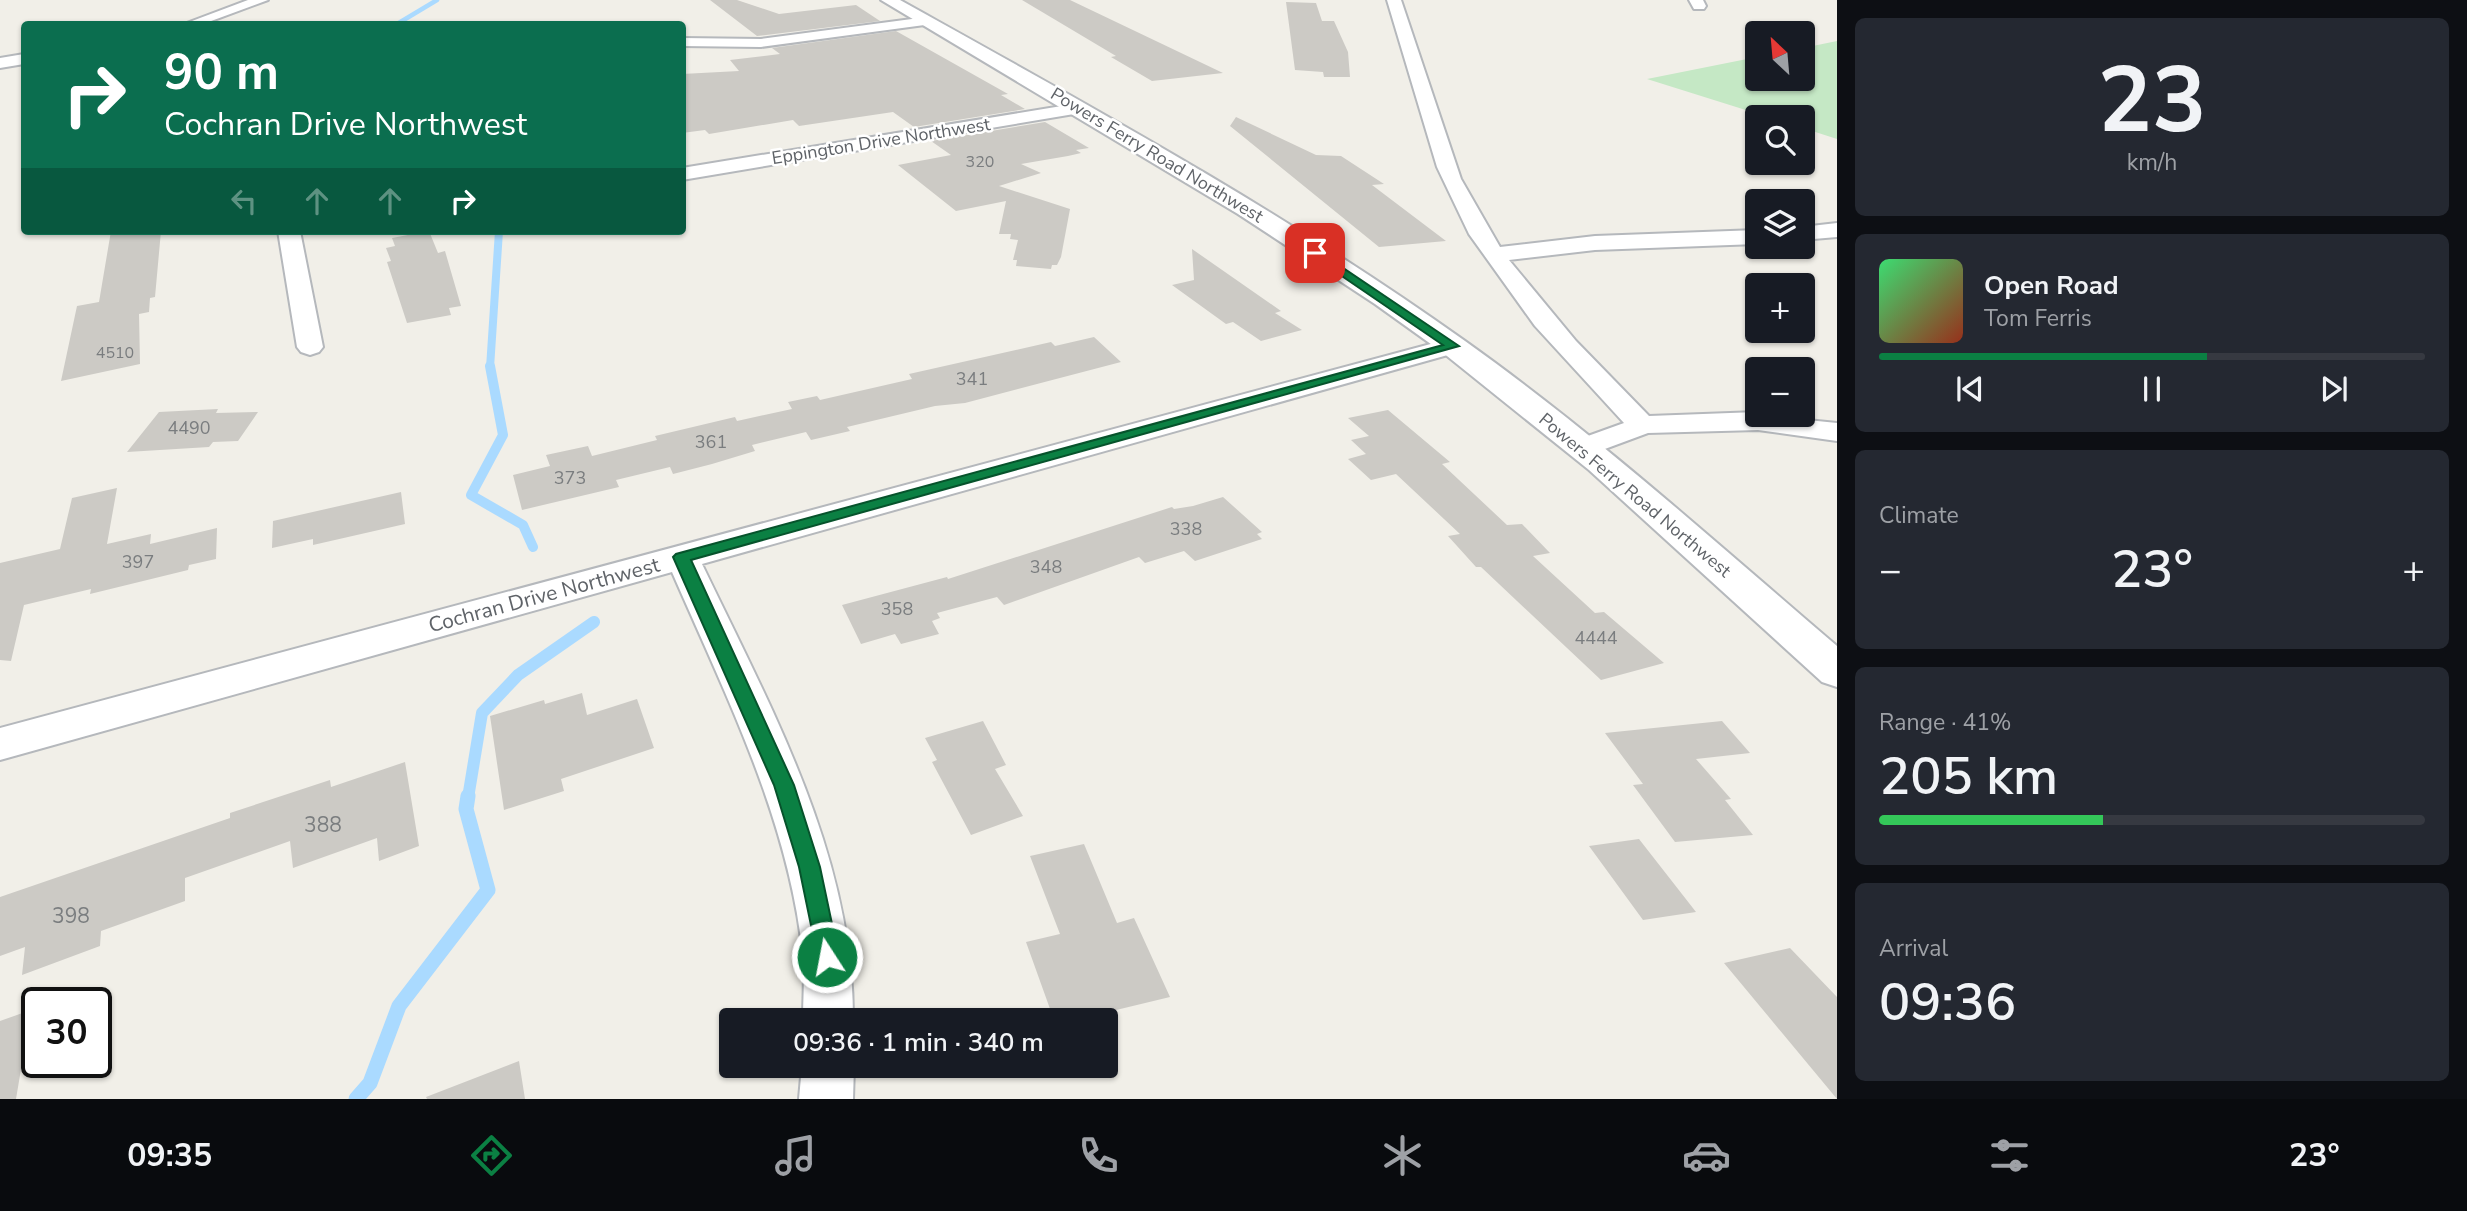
<!DOCTYPE html>
<meta charset="utf-8">
<style>
:root{--surface:#171b24;--page:#242831;--text:#f1f3f6;--muted:#9ea1a6;--line:#363941;--accent:#0b8043}
body{margin:0;font-family:"Nunito Sans",sans-serif;background:var(--page);color:var(--text);height:100vh;display:flex;flex-direction:column;font-size:26px;white-space:nowrap}
*{box-sizing:border-box;margin:0}
p{font-size:23px;color:var(--muted)}
.icon{flex:none;width:38px;height:38px;fill:none;stroke:currentColor;stroke-width:2;stroke-linecap:round;stroke-linejoin:round}
.map{position:relative;flex:1;overflow:hidden}
.drawer{display:flex;flex-direction:column;gap:18px;padding:18px;background:#0d0f14;width:630px}
.drawer>*{flex:none}
.hud{position:absolute;left:21px;top:21px;width:665px;height:214px;border-radius:7px;box-shadow:0 2px 5px #0004;background:#0b6e4f;color:#fff;overflow:hidden}
.needle{width:46px;rotate:334deg}
.buttons{position:absolute;left:1745px;top:21px;display:grid;gap:14px}
.buttons a{display:grid;place-items:center;width:70px;height:70px;border-radius:7px;background:var(--surface);box-shadow:0 2px 5px #0004;font-size:35px}
.speed{position:absolute;left:21px;top:987px;display:flex;gap:14px;font-size:35px;font-weight:700;text-align:center}
.speed>*{display:grid;place-content:center;width:91px;height:91px;border-radius:50%;background:var(--surface);box-shadow:0 2px 5px #0004;line-height:1}
.speed .limit{border:4px solid #111;border-radius:10px;background:#fff;color:#111}
.pin{position:absolute;display:grid;place-items:center;width:60px;height:60px;color:#fff;margin:-30px;border-radius:14px;box-shadow:0 4px 10px #0006}
.me{position:absolute;width:77px;margin:-38px;rotate:349deg;stroke-linejoin:round;filter:drop-shadow(0 0 5px #0008)}
.turn{display:flex;align-items:center;gap:24px;height:147px;padding:0 28px;font-size:32px}
.turn .icon{width:91px;height:91px;stroke-width:2.5}
.turn b{display:block;font-size:49px;line-height:60px}
.lanes{display:flex;align-items:center;height:66px;padding:0 28px;background:#0003;justify-content:center;gap:35px;direction:ltr}
.lanes .off{opacity:.35}
.big{font-size:52px;font-weight:600;line-height:1.1}
.drawer .widget{flex:1;display:flex;flex-direction:column;justify-content:center;gap:10px;min-width:0;padding:0 24px;border-radius:10px;background:var(--page)}
.drawer .dial{align-items:center;gap:0}
.dial b{font-size:91px;line-height:1}
.song{display:flex;align-items:center;gap:21px}
.cover{width:84px;height:84px;border-radius:10px;background:linear-gradient(135deg,hsl(140 70% 55%),hsl(10 70% 35%))}
.played{height:7px;border-radius:4px;background:linear-gradient(90deg,var(--accent) 60%,var(--line) 60%)}
.keys{display:flex;justify-content:space-around;direction:ltr}
.heat{display:flex;justify-content:space-between;align-items:center;font-size:38px;direction:ltr}
.charge{height:10px;border-radius:5px;background:linear-gradient(90deg,#34c759 41%,var(--line) 0)}
.trip{position:absolute;left:719px;top:1008px;width:399px;height:70px;border-radius:7px;background:var(--surface);box-shadow:0 2px 5px #0004;font-weight:600;line-height:70px;text-align:center}
.dock{display:flex;height:112px;justify-content:space-around;align-items:center;background:#090b0e;color:var(--muted)}
.dock .icon{width:49px;height:49px}
.dock .selected{color:var(--accent)}
.dock b{font-size:32px;color:var(--text)}
main{display:flex;flex:1;min-height:0}
.map>svg:first-child{display:block}
.green{fill:#c5e8c5}
.lines{fill:none;stroke-linecap:round;stroke-linejoin:round}
.stream-far4{stroke:#aadaff;stroke-width:4.5}
.stream-far3{stroke:#aadaff;stroke-width:8}
.stream-far2{stroke:#aadaff;stroke-width:10}
.stream-far1{stroke:#aadaff;stroke-width:12}
.stream{stroke:#aadaff;stroke-width:15}
.building{fill:#cccac5}
.minor-casing{stroke:#b5b8bc;stroke-width:4}
.tertiary-casing{stroke:#b5b8bc;stroke-width:4}
.minor{fill:#fff;fill-rule:evenodd}
.tertiary{fill:#fff;fill-rule:evenodd}
.route{fill:#0b8043;stroke:#07532c;stroke-width:2}
.labels{text-anchor:middle;stroke-width:5;stroke-linejoin:round;paint-order:stroke}
.far-number-label{font-size:16px;fill:#7a7d7f}
.far-street-label{font-size:18px;fill:#5f6368;stroke:#fff}
.number-label{font-size:18px;fill:#7a7d7f}
.street-label{font-size:21px;fill:#5f6368;stroke:#fff}
.near-number-label{font-size:21px;fill:#7a7d7f}
</style>
<main>
<div class="map">
<svg width="1837" height="1099" viewBox="0 0 1837 1099">
<rect width="100%" height="100%" fill="#f1efe8"/>
<path class="green" d="M 1837,41 L 1837,139 L 1803,128 L 1802,117 L 1768,117 L 1647,79 L 1757,57 L 1757,79 L 1802,79 L 1803,48 Z"/>
<g class="lines">
<path class="stream-far4" d="M 397,24 L 437,0"/>
<path class="stream-far3" d="M 490,368 L 499,231"/>
<path class="stream-far2" d="M 490,366 L 503,435 L 471,495 L 523,525 L 533,547"/>
<path class="stream-far1" d="M 468,798 L 482,713 L 518,675 L 594,622"/>
<path class="stream" d="M 356,1099 L 370,1083 L 399,1006 L 488,890 L 466,809 L 468,796"/>
</g>
<path class="building" d="M 710,0 L 737,0 L 779,14 L 856,5 L 880,21 L 757,36 Z
M 1022,0 L 1070,0 L 1223,73 L 1152,81 L 1111,57 L 1116,56 Z
M 1286,2 L 1316,3 L 1322,21 L 1334,21 L 1348,52 L 1350,77 L 1324,77 L 1323,72 L 1295,70 Z
M 896,31 L 1008,94 L 1001,95 L 1025,109 L 914,127 L 893,112 L 799,126 L 793,120 L 709,134 L 705,130 L 682,133 L 682,74 L 739,71 L 730,60 L 780,54 L 772,48 Z
M 1236,117 L 1316,155 L 1341,156 L 1384,184 L 1372,185 L 1446,241 L 1379,247 L 1230,126 Z
M 1045,122 L 1089,148 L 1076,150 L 1081,153 L 1068,156 L 1021,164 L 1041,173 L 999,186 L 1070,209 L 1061,257 L 1057,265 L 1052,265 L 1051,269 L 1016,266 L 1017,260 L 1013,260 L 1018,240 L 1010,239 L 1011,234 L 999,234 L 1006,201 L 956,211 L 898,165 L 951,155 L 931,141 Z
M 111,231 L 161,231 L 155,297 L 150,298 L 149,312 L 139,314 L 140,364 L 61,381 L 77,306 L 99,302 Z
M 429,231 L 438,253 L 445,251 L 461,306 L 449,308 L 451,315 L 407,323 L 387,262 L 391,261 L 386,248 L 395,246 L 392,238 Z
M 1192,249 L 1281,311 L 1275,313 L 1302,330 L 1261,341 L 1233,322 L 1226,324 L 1172,285 L 1194,280 Z
M 1094,337 L 1121,362 L 965,403 L 935,406 L 847,427 L 850,431 L 811,440 L 806,432 L 752,445 L 755,451 L 712,464 L 673,474 L 670,467 L 616,480 L 619,487 L 522,510 L 513,475 L 550,466 L 546,455 L 588,446 L 592,456 L 657,440 L 655,436 L 735,417 L 737,421 L 792,409 L 788,402 L 817,396 L 820,400 L 912,379 L 909,374 L 1051,342 L 1055,346 Z
M 218,409 L 216,413 L 258,412 L 238,441 L 213,442 L 209,447 L 127,452 L 159,412 Z
M 1388,410 L 1450,462 L 1442,464 L 1507,525 L 1522,524 L 1550,553 L 1533,556 L 1595,613 L 1604,612 L 1664,663 L 1601,680 L 1481,567 L 1476,567 L 1448,536 L 1460,534 L 1396,474 L 1371,480 L 1348,459 L 1366,454 L 1351,440 L 1369,436 L 1348,418 Z
M 117,488 L 107,544 L 151,534 L 150,544 L 217,528 L 216,559 L 189,565 L 188,570 L 90,594 L 91,589 L 24,605 L 11,661 L 0,660 L 0,563 L 60,549 L 72,498 Z
M 401,492 L 405,524 L 313,545 L 313,539 L 272,548 L 273,521 Z
M 1223,497 L 1262,532 L 1257,534 L 1262,539 L 1195,561 L 1184,551 L 1145,563 L 1139,557 L 1004,605 L 997,597 L 937,613 L 940,618 L 932,621 L 939,634 L 901,644 L 895,634 L 861,644 L 842,605 L 947,577 L 948,579 L 1172,507 L 1174,509 L 1193,506 Z
M 582,693 L 587,715 L 637,699 L 654,748 L 561,779 L 564,791 L 504,810 L 490,716 L 544,700 L 545,704 Z
M 983,721 L 1006,765 L 995,769 L 1023,816 L 971,835 L 932,762 L 937,760 L 925,738 Z
M 1722,721 L 1750,753 L 1696,759 L 1731,799 L 1725,800 L 1753,835 L 1675,842 L 1633,785 L 1643,784 L 1605,733 Z
M 405,762 L 419,846 L 379,861 L 377,838 L 293,868 L 290,841 L 185,878 L 185,901 L 101,931 L 100,946 L 22,975 L 25,947 L 0,956 L 0,897 L 230,818 L 230,813 L 330,780 L 331,787 Z
M 1639,839 L 1696,912 L 1643,920 L 1589,846 Z
M 1084,844 L 1117,923 L 1134,918 L 1170,997 L 1112,1011 L 1116,1020 L 1054,1020 L 1026,942 L 1060,934 L 1030,856 Z
M 1790,948 L 1837,997 L 1837,1099 L 1724,963 Z
M 31,1010 L 16,1099 L 0,1099 L 0,1021 Z
M 519,1061 L 525,1099 L 427,1099 L 426,1097 Z"/>
<g class="lines">
<g class="minor-casing">
<path id="minor" d="M 248,0 L 268,0 L 203,24 L 184,24 Z
M 1387,0 L 1401,0 L 1461,179 L 1500,247 L 1595,236 L 1757,230 L 1757,244 L 1595,250 L 1509,260 L 1576,341 L 1649,416 L 1757,412 L 1757,415 L 1837,423 L 1837,441 L 1758,430 L 1648,433 L 1594,453 L 1584,456 L 1574,453 L 1569,447 L 1574,441 L 1624,423 L 1535,326 L 1469,234 L 1437,167 Z
M 1689,0 L 1703,0 L 1706,6 L 1704,9 L 1694,9 Z
M 927,17 L 934,21 L 932,24 L 761,47 L 682,46 L 682,38 L 761,39 Z
M 24,54 L 24,64 L 0,68 L 0,58 Z
M 1080,103 L 1089,108 L 1086,112 L 682,180 L 682,168 Z
M 1837,223 L 1837,237 L 1802,240 L 1802,227 Z
M 278,231 L 300,231 L 323,347 L 319,352 L 310,355 L 301,352 L 297,347 Z
M 1453,338 L 1462,341 L 1466,346 L 1462,351 L 702,564 C 771,708 854,856 853,1020 L 803,1020 C 803,999 805,977 803,956 C 789,820 726,696 672,572 L 0,760 L 0,728 Z
M 802,1066 L 854,1066 L 853,1099 L 799,1099 Z"/>
</g>
<g class="tertiary-casing">
<path id="tertiary" d="M 881,0 L 900,0 C 1092,107 1286,213 1465,341 C 1596,434 1715,542 1837,646 L 1837,687 L 1822,682 L 1589,470 L 1442,352 L 1375,304 L 1238,214 Z"/>
</g>
<use href="#minor" class="minor"/>
<use href="#tertiary" class="tertiary"/>
</g>
<path class="route" d="M 1315,249 L 1459,346 L 691,560 L 794,785 L 820,867 L 839,957 L 835,964 L 827,968 L 819,964 L 799,867 L 774,785 L 673,557 L 676,554 L 1443,345 L 1311,255 L 1311,250 Z"/>
<g class="labels">
<g class="far-number-label">
<text x="980" y="167">320</text>
<text x="115" y="358">4510</text>
</g>
<g class="far-street-label">
<text transform="translate(881 141) rotate(-9)" y="6">Eppington Drive Northwest</text>
<text transform="translate(1157 155) rotate(31)" y="6">Powers Ferry Road Northwest</text>
<text transform="translate(1635 495) rotate(40)" y="6">Powers Ferry Road Northwest</text>
</g>
<g class="number-label">
<text x="972" y="385">341</text>
<text x="189" y="434">4490</text>
<text x="711" y="448">361</text>
<text x="570" y="484">373</text>
<text x="1186" y="535">338</text>
<text x="138" y="568">397</text>
<text x="1046" y="573">348</text>
<text x="897" y="615">358</text>
<text x="1596" y="644">4444</text>
</g>
<g class="street-label">
<text transform="translate(544 595) rotate(-15)" y="7">Cochran Drive Northwest</text>
</g>
<g class="near-number-label">
<text x="323" y="832">388</text>
<text x="71" y="923">398</text>
</g>
</g>
</svg>
<div class="buttons">
<a><svg class="needle" viewBox="-14 -14 28 28"><path d="M0-13l5 13h-10z" fill="#e53935"/><path d="M0 13l5-13h-10z" fill="#9ea1a6"/></svg></a>
<a><svg class="icon" aria-label="search" viewBox="0 0 24 24"><circle cx="10" cy="10" r="6"/><path d="M15 15l6 6"/></svg></a>
<a><svg class="icon" aria-label="layers" viewBox="0 0 24 24"><path d="M12 4l9 5-9 5-9-5zM3 14l9 5 9-5"/></svg></a>
<a>+</a>
<a>−</a>
</div>
<div class="speed"><div class="limit">30</div></div>
<div class="pin" style="left:1315px;top:253px;background:#d93025"><svg class="icon" aria-label="arrive" viewBox="0 0 24 24"><path d="M6 21V4h12l-3 4 3 4H6"/></svg></div>
<svg class="me" style="left:827px;top:957px" viewBox="-20 -20 40 40"><circle r="17" fill="#0b8043" stroke="#fff" stroke-width="3"/><path d="M0-11L8 9 0 5-8 9z" fill="#fff"/></svg>
<div class="trip">09:36 · 1 min · 340 m</div>
<div class="hud">
<div class="turn"><svg class="icon" aria-label="right" viewBox="0 0 24 24"><path d="M7 20v-9h11M14 6l5 5-5 5"/></svg><div><b>90 m</b>Cochran Drive Northwest</div></div>
<div class="lanes"><svg class="icon off" aria-label="left" viewBox="0 0 24 24"><path d="M17 20v-9H6M10 6l-5 5 5 5"/></svg><svg class="icon off" aria-label="ahead" viewBox="0 0 24 24"><path d="M12 20V5M6 11l6-6 6 6"/></svg><svg class="icon off" aria-label="ahead" viewBox="0 0 24 24"><path d="M12 20V5M6 11l6-6 6 6"/></svg><svg class="icon" aria-label="right" viewBox="0 0 24 24"><path d="M7 20v-9h11M14 6l5 5-5 5"/></svg></div>
</div>
</div>
<section class="drawer">
<div class="widget dial"><b>23</b><p>km/h</p></div>
<div class="widget">
<div class="song"><i class="cover"></i><div><b>Open Road</b><p>Tom Ferris</p></div></div>
<div class="played"></div>
<div class="keys"><svg class="icon" aria-label="previous" viewBox="0 0 24 24"><path d="M18 5L8 12l10 7zM5 5v14"/></svg><svg class="icon" aria-label="pause" viewBox="0 0 24 24"><path d="M8 5v14M16 5v14"/></svg><svg class="icon" aria-label="next" viewBox="0 0 24 24"><path d="M6 5l10 7-10 7zM19 5v14"/></svg></div>
</div>
<div class="widget"><p>Climate</p>
<div class="heat"><a>−</a><b class="big">23°</b><a>+</a></div>
</div>
<div class="widget"><p>Range · 41%</p><b class="big">205 km</b><div class="charge"></div></div>
<div class="widget"><p>Arrival</p><b class="big">09:36</b></div>
</section>
</main>
<nav class="dock">
<b>09:35</b>
<svg class="icon selected" aria-label="directions" viewBox="0 0 24 24"><path d="M12 3l9 9-9 9-9-9zM9 14v-3h6M13 9l2 2-2 2"/></svg>
<svg class="icon" aria-label="music" viewBox="0 0 24 24"><path d="M9 18V5l10-2v13"/><circle cx="6" cy="18" r="3"/><circle cx="16" cy="16" r="3"/></svg>
<svg class="icon" aria-label="phone" viewBox="0 0 24 24"><path d="M5 4h4l2 5-3 2q2 4 5 5l2-3 5 2v4C11 20 4 13 5 4z"/></svg>
<svg class="icon" aria-label="climate" viewBox="0 0 24 24"><path d="M12 3v18M4 7l16 10M4 17L20 7"/></svg>
<svg class="icon" aria-label="car" viewBox="0 0 24 24"><path d="M5 17H2v-5l4-1 3-4h7l3 4 3 1v5h-3M9 17h6M6 11h13"/><circle cx="7" cy="17" r="2"/><circle cx="17" cy="17" r="2"/></svg>
<svg class="icon" aria-label="filters" viewBox="0 0 24 24"><path d="M4 7h16M4 17h16"/><circle cx="9" cy="7" r="2"/><circle cx="15" cy="17" r="2"/></svg>
<b>23°</b>
</nav>
